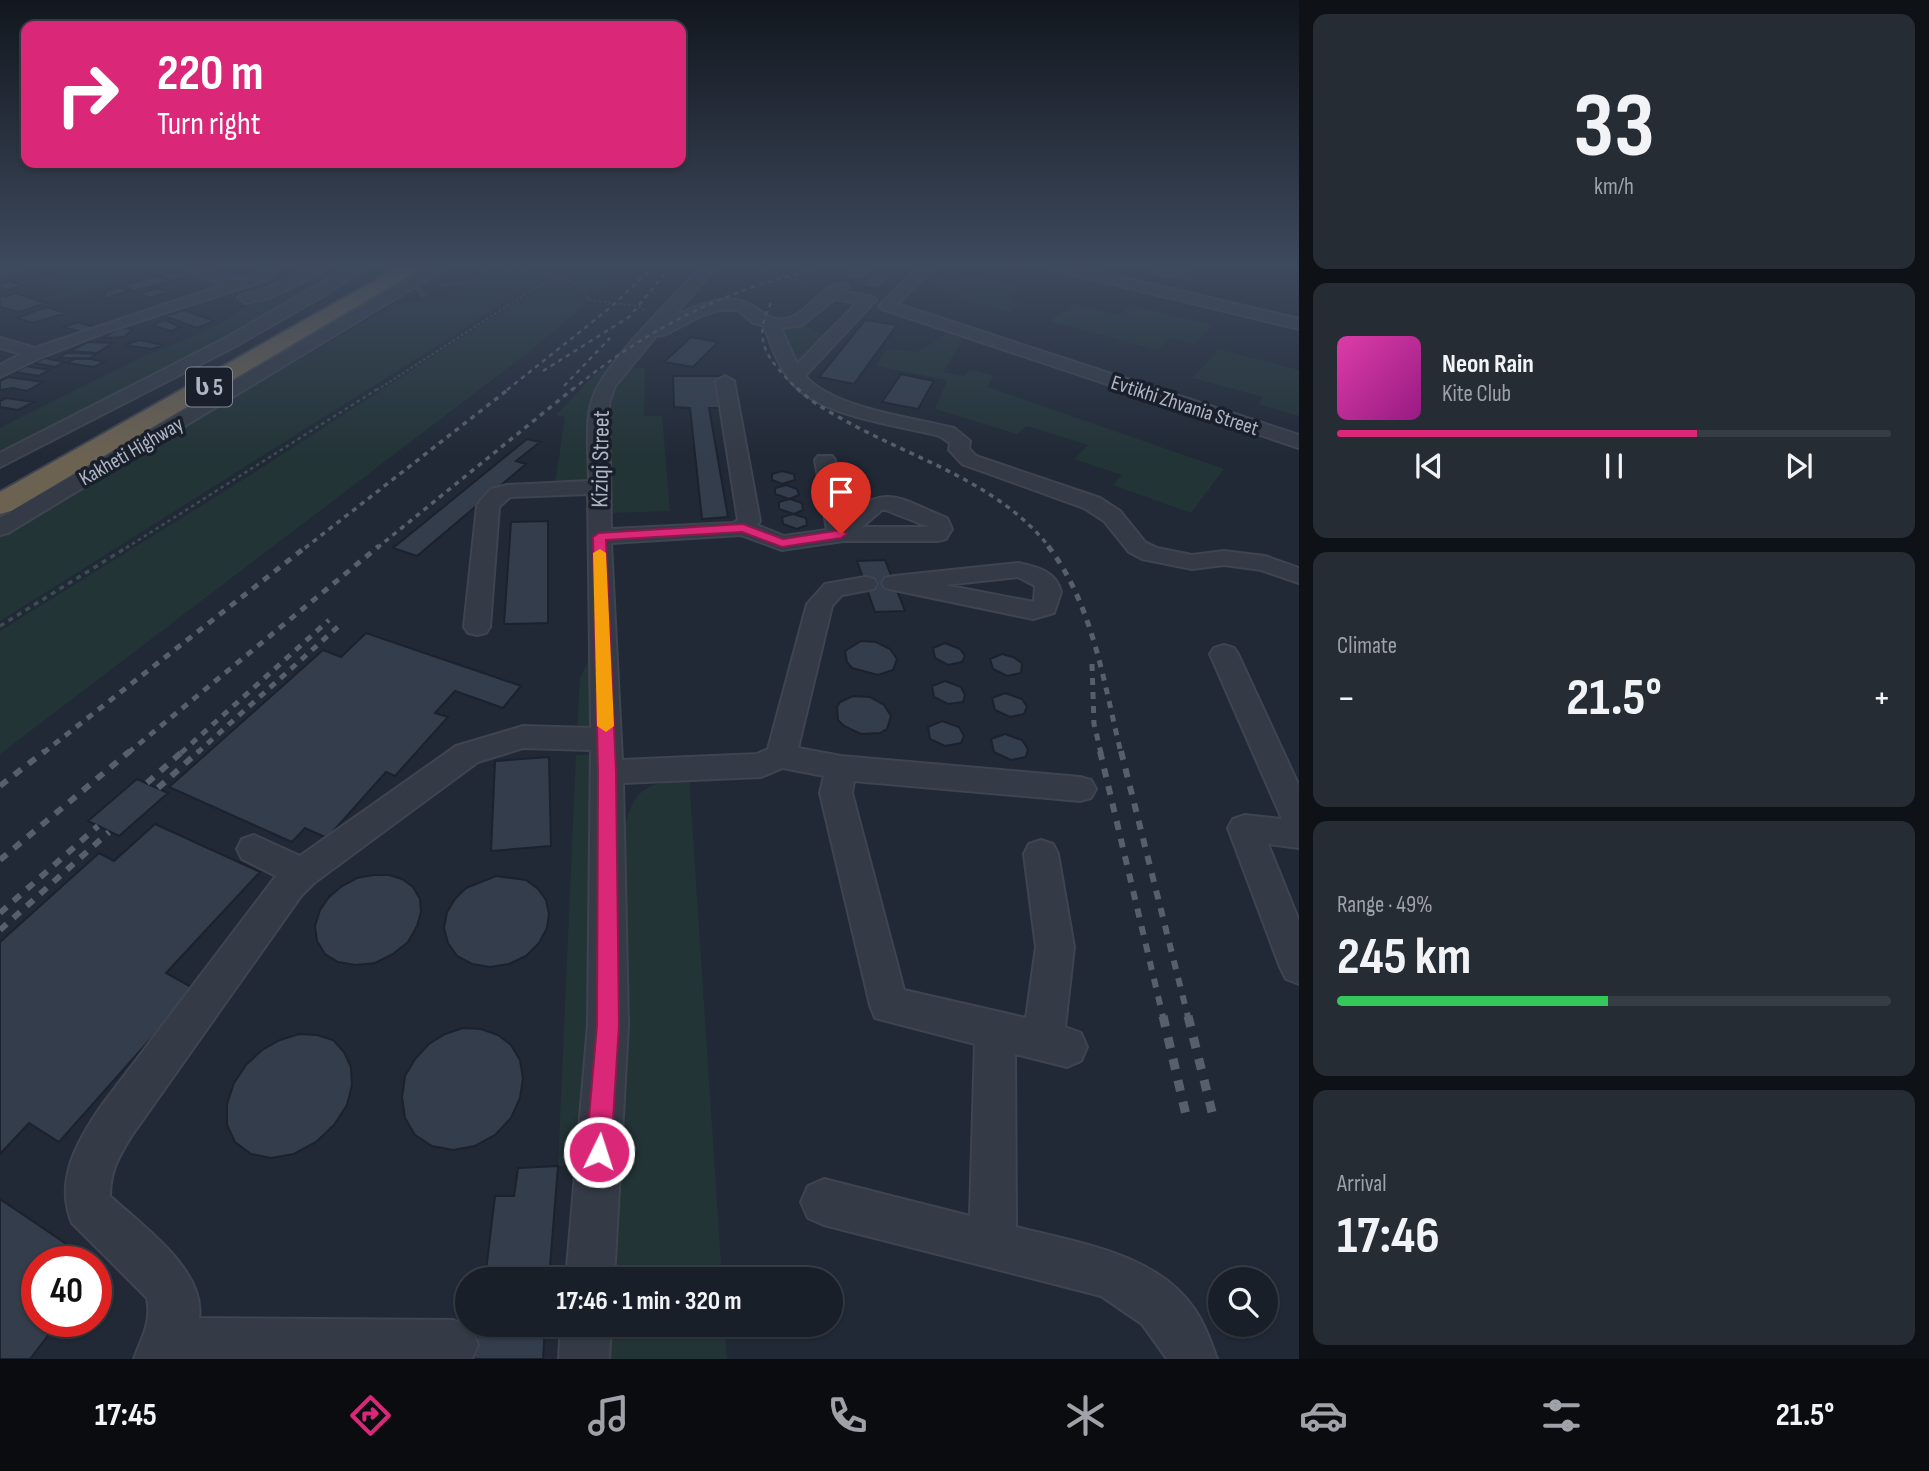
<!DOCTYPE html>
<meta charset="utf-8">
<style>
:root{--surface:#191f28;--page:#262c34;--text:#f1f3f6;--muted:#9fa2a8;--line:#373d45;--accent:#db2777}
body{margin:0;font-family:"Sofia Sans Condensed","Noto Sans Georgian",sans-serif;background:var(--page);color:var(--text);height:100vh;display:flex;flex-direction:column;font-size:26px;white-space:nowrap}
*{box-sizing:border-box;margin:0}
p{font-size:23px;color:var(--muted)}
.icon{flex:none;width:38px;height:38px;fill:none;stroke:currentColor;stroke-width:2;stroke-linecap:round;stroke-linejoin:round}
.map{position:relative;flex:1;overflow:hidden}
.sheet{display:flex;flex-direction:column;gap:14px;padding:14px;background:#0e1116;width:630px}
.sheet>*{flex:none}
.banner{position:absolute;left:21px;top:21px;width:665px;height:147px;border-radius:14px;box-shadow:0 2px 5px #0004,0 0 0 2px var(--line);background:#db2777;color:#fff;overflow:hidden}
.fabs{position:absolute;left:1208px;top:1267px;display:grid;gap:14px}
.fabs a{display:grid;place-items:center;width:70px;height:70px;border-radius:50%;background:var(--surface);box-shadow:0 2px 5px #0004,0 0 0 2px var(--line);font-size:35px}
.speed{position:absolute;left:21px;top:1246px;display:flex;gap:14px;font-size:35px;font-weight:700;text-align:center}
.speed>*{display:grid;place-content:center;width:91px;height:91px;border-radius:50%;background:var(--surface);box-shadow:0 2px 5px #0004,0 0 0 2px var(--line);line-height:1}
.speed .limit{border:10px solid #d22;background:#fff;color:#111}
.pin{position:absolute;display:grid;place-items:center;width:60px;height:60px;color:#fff;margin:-72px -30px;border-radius:50% 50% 50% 0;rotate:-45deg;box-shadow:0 0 7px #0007}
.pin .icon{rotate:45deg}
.me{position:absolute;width:77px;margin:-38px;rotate:4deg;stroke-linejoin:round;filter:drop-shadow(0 0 5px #0008)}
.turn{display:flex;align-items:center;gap:24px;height:147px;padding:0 21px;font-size:32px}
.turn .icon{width:91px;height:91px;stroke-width:2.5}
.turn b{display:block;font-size:49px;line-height:60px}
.big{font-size:52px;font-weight:700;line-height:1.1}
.sheet .tile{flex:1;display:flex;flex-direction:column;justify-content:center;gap:10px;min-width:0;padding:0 24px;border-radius:14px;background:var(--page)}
.sheet .dial{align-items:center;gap:0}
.dial b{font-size:91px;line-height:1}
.song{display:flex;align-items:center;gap:21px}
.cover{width:84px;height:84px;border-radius:10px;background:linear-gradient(135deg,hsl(320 70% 55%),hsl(310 70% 35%))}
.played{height:7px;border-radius:4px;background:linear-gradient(90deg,var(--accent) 65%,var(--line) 65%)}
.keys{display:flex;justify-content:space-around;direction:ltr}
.heat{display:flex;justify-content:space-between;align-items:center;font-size:38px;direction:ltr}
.charge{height:10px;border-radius:5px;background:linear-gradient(90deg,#34c759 49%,var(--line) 0)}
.trip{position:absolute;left:455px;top:1267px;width:388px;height:70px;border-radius:35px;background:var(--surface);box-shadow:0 2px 5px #0004,0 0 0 2px var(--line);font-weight:700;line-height:70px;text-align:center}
.tab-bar{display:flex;height:112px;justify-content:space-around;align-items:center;background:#0a0c10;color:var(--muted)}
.tab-bar .icon{width:49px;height:49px}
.tab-bar .on{color:var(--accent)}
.tab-bar b{font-size:32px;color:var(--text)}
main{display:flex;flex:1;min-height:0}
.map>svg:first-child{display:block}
.green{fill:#233437}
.building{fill:#333d4c;stroke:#1c222d;stroke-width:2}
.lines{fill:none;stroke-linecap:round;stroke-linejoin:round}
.minor-tunnel{stroke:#363e4b;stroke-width:16;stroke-dasharray:16 8;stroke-linecap:butt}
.minor-casing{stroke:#3e4450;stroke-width:4}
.highway-casing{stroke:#3f4651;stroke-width:4}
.path-far2{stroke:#3b4d4f;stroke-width:2;stroke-dasharray:2.5 2.5;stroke-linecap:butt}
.path-far1{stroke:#3b4d4f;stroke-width:2.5;stroke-dasharray:3.5 3.5;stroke-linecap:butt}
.path{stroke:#3b4d4f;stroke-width:3.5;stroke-dasharray:5 5;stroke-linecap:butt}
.minor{fill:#343b46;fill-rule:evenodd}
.highway{fill:#6c6252;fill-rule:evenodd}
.rail-far4{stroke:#565f6d;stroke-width:2.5;stroke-dasharray:4.5 4.5;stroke-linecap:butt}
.rail-far3{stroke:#565f6d;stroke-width:3.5;stroke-dasharray:5 5;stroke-linecap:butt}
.rail-far2{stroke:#565f6d;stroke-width:5;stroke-dasharray:7 7;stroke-linecap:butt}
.rail-far1{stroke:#565f6d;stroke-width:6;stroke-dasharray:9 9;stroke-linecap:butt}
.rail{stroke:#565f6d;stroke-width:9;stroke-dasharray:11 11;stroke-linecap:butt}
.route{fill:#db2777;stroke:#8e194d;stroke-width:2}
.slow{fill:#f59e0b}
.labels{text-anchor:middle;stroke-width:7;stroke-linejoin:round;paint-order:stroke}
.far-street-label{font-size:21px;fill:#afb6c3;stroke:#1a202b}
.shield{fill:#1a202b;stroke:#828995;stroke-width:2}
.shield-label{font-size:23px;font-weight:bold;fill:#afb6c3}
.street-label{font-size:24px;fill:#afb6c3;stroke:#1a202b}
</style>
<main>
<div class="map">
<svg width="1299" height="1359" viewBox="0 0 1299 1359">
<rect width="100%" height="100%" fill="#212936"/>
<path class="green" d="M 79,266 L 161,266 L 55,302 L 45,298 L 63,292 L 37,280 Z
M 336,266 L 359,266 L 0,457 L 0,428 C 45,405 90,382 136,360 C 171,344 224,328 251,302 Z
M 486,266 L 564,266 L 0,621 L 0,535 L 394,304 L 441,297 Z
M 572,266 L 632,266 L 530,351 L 0,754 L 0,631 L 249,476 Z
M 949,271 L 1025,287 L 1010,299 L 1020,302 L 1010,312 L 953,299 L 959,294 L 926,287 Z
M 1075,304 L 1118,315 L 1131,305 L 1212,325 L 1194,343 L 1299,370 L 1299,416 L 1258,404 L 1263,397 L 1192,378 L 1219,350 L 1171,338 L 1157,350 L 1050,321 Z
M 778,325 L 808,327 L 825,337 L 795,368 Z
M 947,333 L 963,339 L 943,372 L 964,376 L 970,370 L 993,375 L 988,387 L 1224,469 L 1191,513 L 1113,485 L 1122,475 L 1074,459 L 1088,445 L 1027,426 L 1017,434 L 935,409 L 947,380 L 876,366 L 887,349 L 918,352 Z
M 621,355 L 591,395 L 589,402 L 591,482 L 555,484 L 565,417 L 556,415 L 592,377 Z
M 631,368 L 645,368 L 644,416 L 662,416 L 670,511 L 611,513 L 607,404 L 612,392 Z
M 594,648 L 594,732 L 577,733 L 580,679 Z
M 576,755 L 595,755 L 591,1001 L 578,1166 L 558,1166 Z
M 689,775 L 722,1279 L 608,1279 L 625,1025 L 625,829 C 633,785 650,785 689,775 Z
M 605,1325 L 724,1325 L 727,1359 L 603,1359 Z"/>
<path class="building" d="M 1085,266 L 1188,266 L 1196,282 L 1154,278 L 1151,272 Z
M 179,271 L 190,275 L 171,281 L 162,276 Z
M 876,271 L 895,274 L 878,289 L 860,286 Z
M 154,276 L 173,281 L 134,291 L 123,286 Z
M 9,281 L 24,285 L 8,290 L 0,288 L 0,284 Z
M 118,287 L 128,291 L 107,298 L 100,297 L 105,294 L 102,293 Z
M 156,288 L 169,291 L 152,298 L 138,294 Z
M 15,293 L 46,303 L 19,312 L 0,307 L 0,295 L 6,297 Z
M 46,307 L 66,313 L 33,323 L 17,318 Z
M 184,310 L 214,321 L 197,328 L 165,316 Z
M 165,320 L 180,327 L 171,331 L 152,325 Z
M 865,320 L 897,325 L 854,384 L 819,377 Z
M 78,322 L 97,328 L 81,332 L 63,327 Z
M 120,328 L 133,329 L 124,337 L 102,338 Z
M 691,337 L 718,342 L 693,367 L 664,362 Z
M 140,340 L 163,345 L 152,349 L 124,345 Z
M 88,342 L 113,343 L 97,353 L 70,351 Z
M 66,353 L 97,354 L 90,358 L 59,358 Z
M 44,358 L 64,362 L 55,367 L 35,363 Z
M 74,359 L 91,359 L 104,362 L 94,367 L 67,363 Z
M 26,366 L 49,370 L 39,376 L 15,372 Z
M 901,374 L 934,381 L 918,409 L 882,402 Z
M 673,376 L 721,376 L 727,408 L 709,408 L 728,517 L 702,519 L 690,408 L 674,407 Z
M 8,377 L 43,382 L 27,391 L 13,388 L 0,390 L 0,381 Z
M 6,398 L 34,402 L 18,410 L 0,407 L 0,401 Z
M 527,439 L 540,442 L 516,461 L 526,464 L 417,556 L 393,548 Z
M 782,471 L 794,474 L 795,480 L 782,484 L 772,480 L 772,474 Z
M 786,485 L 797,489 L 799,495 L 789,499 L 775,494 L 775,488 Z
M 790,499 L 802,503 L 803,510 L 794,514 L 779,509 L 779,502 Z
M 793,514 L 806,518 L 807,525 L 797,529 L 783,524 L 782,517 Z
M 548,521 L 548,623 L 504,624 L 511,522 Z
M 885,560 L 905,611 L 875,612 L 857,561 Z
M 366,633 L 521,686 L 503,708 L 455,691 L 435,713 L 448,717 L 395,776 L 386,772 L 327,838 L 305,828 L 292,842 L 169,787 L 323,650 L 341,657 Z
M 861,641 L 876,642 L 890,649 L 897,659 L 893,670 L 878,675 L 852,668 L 847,662 L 845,651 Z
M 945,643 L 960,649 L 965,656 L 962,662 L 948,665 L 935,658 L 933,648 Z
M 1002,654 L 1013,657 L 1022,663 L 1021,673 L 1007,676 L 993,669 L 990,659 Z
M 945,681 L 961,687 L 965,695 L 963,702 L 948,704 L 934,697 L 932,686 Z
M 1005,693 L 1022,699 L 1027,707 L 1024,714 L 1010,717 L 995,710 L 992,698 Z
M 853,696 L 870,697 L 884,705 L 891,716 L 887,729 L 880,733 L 861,734 L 844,726 L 838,720 L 837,707 L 840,702 Z
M 942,721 L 959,727 L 964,736 L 961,743 L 945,746 L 930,739 L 928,727 Z
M 1005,734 L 1022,740 L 1028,749 L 1026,757 L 1011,760 L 994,752 L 991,739 Z
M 549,757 L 551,846 L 491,851 L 495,761 Z
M 137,779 L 168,793 L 119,836 L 88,821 Z
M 155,824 L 260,872 L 166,973 L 195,989 L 59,1142 L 29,1123 L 0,1154 L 0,942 L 99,853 L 114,861 Z
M 373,875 L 389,875 L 402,879 L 413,887 L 420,899 L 421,912 L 417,926 L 408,942 L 393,954 L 375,963 L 356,965 L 338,962 L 325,954 L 317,941 L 315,926 L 320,910 L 329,897 L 342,886 L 357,878 Z
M 496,876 L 526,880 L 538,889 L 546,900 L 549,914 L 547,928 L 539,943 L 526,956 L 509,964 L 490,967 L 472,964 L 457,956 L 448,943 L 444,928 L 447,912 L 455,899 L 466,888 Z
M 463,1028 L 481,1029 L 498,1035 L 511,1045 L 520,1060 L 523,1078 L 520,1098 L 511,1118 L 495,1135 L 475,1146 L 453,1150 L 432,1146 L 415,1135 L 405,1118 L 402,1097 L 405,1076 L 415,1059 L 429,1044 L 445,1034 Z
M 299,1034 L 317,1035 L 333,1040 L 344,1052 L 351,1067 L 352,1085 L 347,1105 L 334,1125 L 316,1142 L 294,1154 L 271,1158 L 251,1154 L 235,1142 L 227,1125 L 227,1104 L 234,1083 L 246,1065 L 262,1050 L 280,1040 Z
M 558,1166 L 549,1279 L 485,1279 L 495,1196 L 514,1196 L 518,1168 Z
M 0,1199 L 84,1256 L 79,1262 L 37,1262 L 37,1321 L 59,1321 L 30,1359 L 0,1359 Z
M 479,1325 L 545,1325 L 543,1359 L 474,1359 Z"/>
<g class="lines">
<path class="minor-tunnel" d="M 418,292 L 422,289"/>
<g class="minor-casing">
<path id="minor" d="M 8,266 L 30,266 L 0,278 L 0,269 Z
M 175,266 L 197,266 L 238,280 L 259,272 L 254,266 L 269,266 L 274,273 L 267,280 L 109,331 L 42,357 L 0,377 L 0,365 L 21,354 L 0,348 L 0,338 L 35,348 L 223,285 Z
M 315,266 L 334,266 L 269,298 L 246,303 L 238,298 L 241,295 L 260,291 Z
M 351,266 L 369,266 L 323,296 L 234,347 L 0,467 L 0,453 L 222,340 Z
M 431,266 L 449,266 L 8,533 L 0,535 L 0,518 Z
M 702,266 L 717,266 L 673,317 C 694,307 724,293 747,303 C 762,309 770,326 792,317 C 809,311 826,279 846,284 L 848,287 L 844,292 L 873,297 L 876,300 L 805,376 C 835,409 911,417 954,428 L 970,441 L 969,449 L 976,456 L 1100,498 L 1120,511 L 1145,542 L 1157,548 L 1192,555 L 1224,551 L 1265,556 L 1299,568 L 1299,583 L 1261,570 L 1224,565 L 1192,569 L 1142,559 L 1129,552 L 1104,521 L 1084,508 L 962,464 L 949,450 L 950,443 L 940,436 C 898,425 830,418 797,388 C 780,372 772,347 764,326 L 752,322 L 738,310 L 720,310 L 703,315 L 664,335 L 656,336 L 615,386 L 609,403 L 611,529 L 733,523 L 738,520 L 716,381 L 725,376 L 734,381 L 760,521 L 757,525 L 784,536 L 827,530 L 815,460 L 818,456 L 832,456 L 835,460 L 847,517 C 886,481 903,501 947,518 L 952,529 L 946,539 L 938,541 L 843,541 L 782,550 L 741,535 L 611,543 L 622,760 L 757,754 L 768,749 L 807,604 L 825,584 L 865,577 L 874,579 L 877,584 L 874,589 L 842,595 L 832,606 L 798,748 L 841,756 L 1080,777 L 1091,780 L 1096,789 L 1091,798 L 1080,801 L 854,781 L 852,793 L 904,990 L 1026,1018 L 1036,947 L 1024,854 L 1029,844 L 1041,840 L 1053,844 L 1058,854 L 1074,947 L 1065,1027 L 1081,1033 L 1087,1047 L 1081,1061 L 1067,1067 L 1015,1054 L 1016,1227 C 1078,1243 1157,1253 1195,1310 C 1205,1325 1211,1342 1217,1359 L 1167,1359 L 1142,1324 L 1101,1296 L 824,1225 L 808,1218 L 801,1202 L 808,1186 L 824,1179 L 970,1216 L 975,1044 L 875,1018 L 870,1005 L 820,793 L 824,776 L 783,768 L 761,777 L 623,783 L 628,1025 L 614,1279 L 566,1279 L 588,1025 L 591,750 L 523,748 L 478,762 L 314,883 L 301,896 L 132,1135 C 119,1156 110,1171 110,1196 C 141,1225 206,1270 199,1318 L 453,1320 L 471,1327 L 478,1345 L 472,1359 L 134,1359 C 142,1337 152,1322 147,1298 L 72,1223 C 54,1180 78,1140 102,1105 L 276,876 L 242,859 L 237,849 L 242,839 L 254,835 L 300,856 L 456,746 L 523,726 L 591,728 L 588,494 L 510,497 L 499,507 L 490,627 L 486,633 L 477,635 L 468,633 L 464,627 L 477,506 L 480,501 L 491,489 L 507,485 L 589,481 C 589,458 585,421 592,400 C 603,364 674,297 702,266 ZM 835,299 L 857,303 L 797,364 L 781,328 L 802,325 ZM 883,509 L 929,527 L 862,527 Z
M 858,266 L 878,266 L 860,276 L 850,276 L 850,270 Z
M 920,266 L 936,266 L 897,304 L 1299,435 L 1299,448 L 882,309 L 879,306 L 882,303 Z
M 1047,266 L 1074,266 L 1299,319 L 1299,329 L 1054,270 Z
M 1019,563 C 1037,567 1056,571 1061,592 L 1054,613 L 1033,619 L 894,590 L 885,588 L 882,583 L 885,578 L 894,576 ZM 1018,577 L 1035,586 L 1034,602 L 945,585 Z
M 1224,645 L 1234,648 L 1238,654 L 1299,786 L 1299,848 L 1268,844 L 1299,921 L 1299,984 L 1286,979 L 1280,967 L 1228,828 L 1233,819 L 1245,815 L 1282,819 L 1210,654 L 1214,648 Z
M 561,1325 L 611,1325 L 609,1359 L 559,1359 Z"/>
</g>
<g class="highway-casing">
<path id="highway" d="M 401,266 L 425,266 L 11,511 L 0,514 L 0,492 Z"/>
</g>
<path class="path-far2" d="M 496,266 L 571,281 L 586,290 L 588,300 L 638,306 L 647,312
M 752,266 L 813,286
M 772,266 L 842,268
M 466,268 L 468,266
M 440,285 L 475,282 L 492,266
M 377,390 L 569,266"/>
<path class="path-far1" d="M 126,548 L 379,388"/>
<path class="path" d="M 0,626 L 129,546"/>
<use href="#minor" class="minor"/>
<use href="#highway" class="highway"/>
<path class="rail-far4" d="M 771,303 C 750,343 770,361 798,390
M 543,371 L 629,317 L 671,266
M 564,386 L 610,338
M 507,390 L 611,307 L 654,266
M 572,390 C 650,326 735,284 834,266"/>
<path class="rail-far3" d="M 797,388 C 813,404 835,415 855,426 C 923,462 1001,485 1050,548
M 305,548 L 510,388
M 377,548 L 574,388"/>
<path class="rail-far2" d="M 1048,546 C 1093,604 1104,684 1121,753
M 1092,664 L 1094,724 L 1101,753
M 43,753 L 307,546
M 128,753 L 379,546
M 181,753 L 329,620
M 197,753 L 341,624"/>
<path class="rail-far1" d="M 1100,751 L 1163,1017
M 1121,751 L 1188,1017
M 147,783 L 183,751
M 0,786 L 45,751
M 158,788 L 199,751
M 0,860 L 130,751
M 0,913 L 98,826
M 0,930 L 109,832"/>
<path class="rail" d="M 1163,1016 L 1186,1115
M 1188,1016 L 1213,1116"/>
</g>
<linearGradient id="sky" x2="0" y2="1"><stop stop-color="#12171e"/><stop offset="0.58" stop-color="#3d495d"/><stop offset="1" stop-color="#3d495d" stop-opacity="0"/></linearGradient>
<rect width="1299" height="457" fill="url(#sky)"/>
<path class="route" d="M 743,524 L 783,539 L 841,530 L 847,534 L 841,538 L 782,547 L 742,532 L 606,540 L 616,772 L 619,1025 L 611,1152 L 608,1161 L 599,1165 L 590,1161 L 586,1152 L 597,1025 L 598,772 L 593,537 L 599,533 Z"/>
<path class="slow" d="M 600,549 L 606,553 L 614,726 L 606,732 L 597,726 L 593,553 Z"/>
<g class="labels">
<g class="far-street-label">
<text transform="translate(1185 405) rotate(18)" y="7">Evtikhi Zhvania Street</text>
<text transform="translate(131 451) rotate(-30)" y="7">Kakheti Highway</text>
</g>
<rect class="shield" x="186" y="367.5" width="46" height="39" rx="5"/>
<g class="shield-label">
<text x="209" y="395">ს 5</text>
</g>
<g class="street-label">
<text transform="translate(600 459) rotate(-89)" y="8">Kiziqi Street</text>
</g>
</g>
</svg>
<div class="fabs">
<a><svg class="icon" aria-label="search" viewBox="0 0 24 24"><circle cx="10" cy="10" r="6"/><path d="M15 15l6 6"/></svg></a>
</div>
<div class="speed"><div class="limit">40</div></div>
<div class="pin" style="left:841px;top:534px;background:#d93025"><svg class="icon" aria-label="arrive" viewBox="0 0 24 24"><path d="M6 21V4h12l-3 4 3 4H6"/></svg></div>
<svg class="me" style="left:599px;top:1152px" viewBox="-20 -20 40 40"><circle r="17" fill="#db2777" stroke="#fff" stroke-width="3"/><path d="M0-11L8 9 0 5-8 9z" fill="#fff"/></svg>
<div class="trip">17:46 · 1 min · 320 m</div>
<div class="banner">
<div class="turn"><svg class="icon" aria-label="right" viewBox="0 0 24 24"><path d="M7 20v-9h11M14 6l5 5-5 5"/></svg><div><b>220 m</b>Turn right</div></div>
</div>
</div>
<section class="sheet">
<div class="tile dial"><b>33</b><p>km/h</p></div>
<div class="tile">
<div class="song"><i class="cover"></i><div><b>Neon Rain</b><p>Kite Club</p></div></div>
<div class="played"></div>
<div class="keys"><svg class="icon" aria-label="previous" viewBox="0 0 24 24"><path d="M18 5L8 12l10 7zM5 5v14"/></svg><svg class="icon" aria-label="pause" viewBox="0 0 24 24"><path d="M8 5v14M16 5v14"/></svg><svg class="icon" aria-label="next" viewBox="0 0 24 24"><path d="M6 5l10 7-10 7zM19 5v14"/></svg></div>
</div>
<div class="tile"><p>Climate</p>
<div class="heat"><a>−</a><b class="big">21.5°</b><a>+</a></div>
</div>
<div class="tile"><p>Range · 49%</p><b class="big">245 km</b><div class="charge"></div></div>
<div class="tile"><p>Arrival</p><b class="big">17:46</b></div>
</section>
</main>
<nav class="tab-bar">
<b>17:45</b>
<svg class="icon on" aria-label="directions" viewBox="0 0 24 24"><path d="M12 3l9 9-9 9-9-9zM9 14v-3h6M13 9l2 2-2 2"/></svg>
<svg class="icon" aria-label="music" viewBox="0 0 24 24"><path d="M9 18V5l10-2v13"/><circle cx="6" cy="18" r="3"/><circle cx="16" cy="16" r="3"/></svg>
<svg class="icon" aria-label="phone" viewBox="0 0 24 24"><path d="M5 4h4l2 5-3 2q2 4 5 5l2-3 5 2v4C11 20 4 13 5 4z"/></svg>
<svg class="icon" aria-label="climate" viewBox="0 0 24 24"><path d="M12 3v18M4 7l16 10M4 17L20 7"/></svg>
<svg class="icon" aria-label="car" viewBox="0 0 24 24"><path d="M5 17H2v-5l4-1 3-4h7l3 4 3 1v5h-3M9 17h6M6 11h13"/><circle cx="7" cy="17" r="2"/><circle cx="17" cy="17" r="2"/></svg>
<svg class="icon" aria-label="filters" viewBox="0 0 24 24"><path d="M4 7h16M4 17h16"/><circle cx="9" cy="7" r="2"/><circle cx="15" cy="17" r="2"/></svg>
<b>21.5°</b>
</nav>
